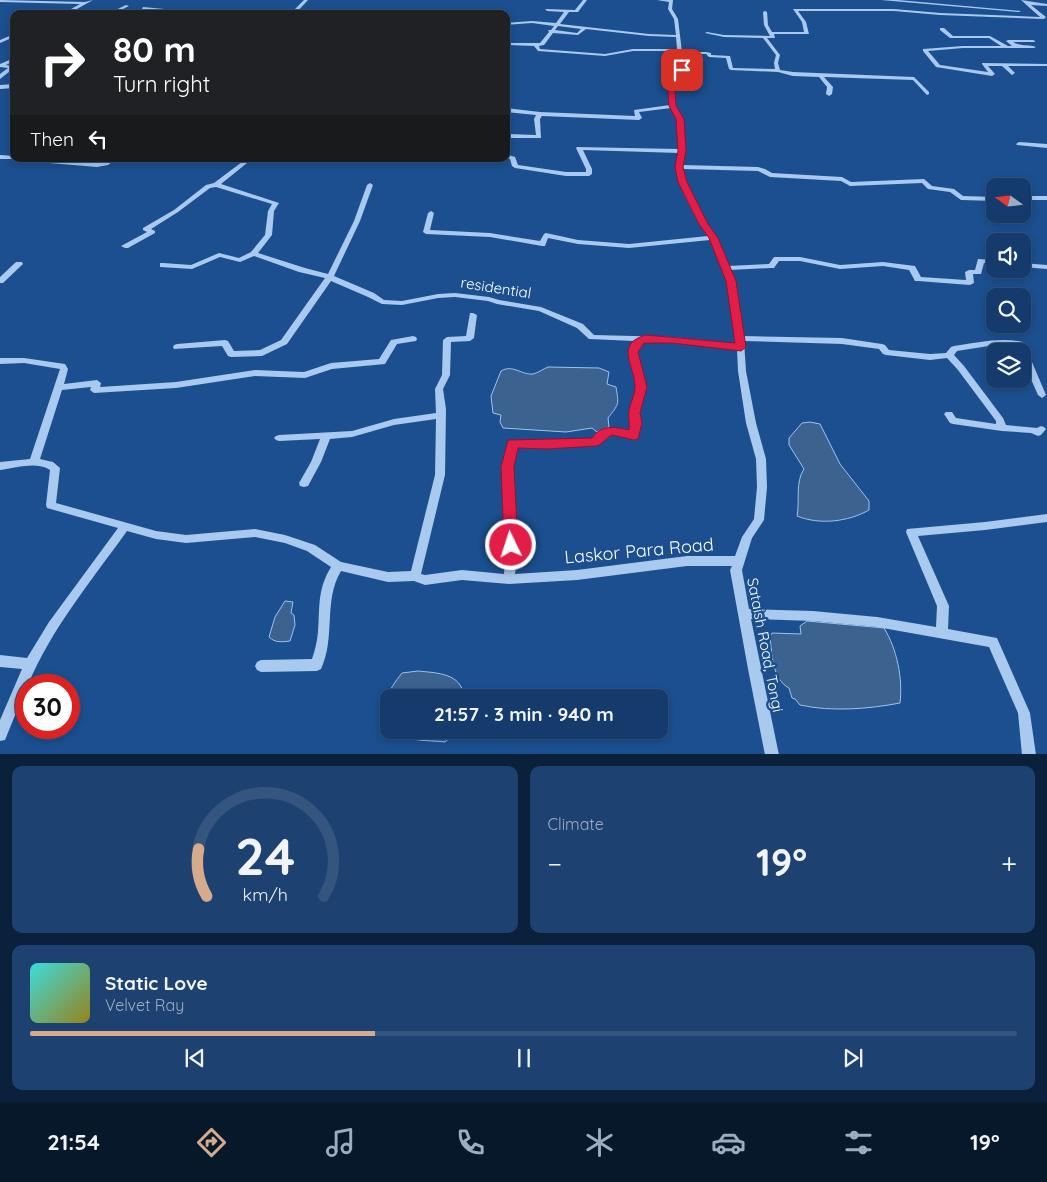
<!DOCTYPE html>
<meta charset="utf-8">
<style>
:root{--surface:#143b6b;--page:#1d4271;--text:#f1f3f6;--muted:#9dadc1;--line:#33557e;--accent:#d6ab8b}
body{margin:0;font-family:Quicksand,sans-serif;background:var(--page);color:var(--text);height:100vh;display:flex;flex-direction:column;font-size:19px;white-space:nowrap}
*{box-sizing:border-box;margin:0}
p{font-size:16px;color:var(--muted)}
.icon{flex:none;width:28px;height:28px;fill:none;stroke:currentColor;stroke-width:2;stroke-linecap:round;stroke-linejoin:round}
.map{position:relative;height:754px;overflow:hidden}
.sheet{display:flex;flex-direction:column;gap:12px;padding:12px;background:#0b203b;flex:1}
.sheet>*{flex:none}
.banner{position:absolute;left:10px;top:10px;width:500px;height:152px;border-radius:10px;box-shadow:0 2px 8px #0003,0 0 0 1px var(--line);background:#202124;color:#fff;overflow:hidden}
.needle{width:32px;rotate:285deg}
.fabs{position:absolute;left:986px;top:178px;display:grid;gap:10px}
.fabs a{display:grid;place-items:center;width:45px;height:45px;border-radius:10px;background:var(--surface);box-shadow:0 2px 8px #0003,0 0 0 1px var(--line);font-size:25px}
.speed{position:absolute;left:15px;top:674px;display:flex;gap:10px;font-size:25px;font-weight:700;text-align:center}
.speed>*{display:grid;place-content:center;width:65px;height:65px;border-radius:50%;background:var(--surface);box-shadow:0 2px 8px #0003,0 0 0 1px var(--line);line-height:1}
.speed .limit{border:8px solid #d22;background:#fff;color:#111}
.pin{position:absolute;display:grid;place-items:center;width:42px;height:42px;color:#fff;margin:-21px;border-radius:10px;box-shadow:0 2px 8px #0006}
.me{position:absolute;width:55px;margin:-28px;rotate:356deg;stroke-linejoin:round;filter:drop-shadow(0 0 4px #0008)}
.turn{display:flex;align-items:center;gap:18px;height:105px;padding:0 20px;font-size:22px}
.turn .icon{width:65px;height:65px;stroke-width:2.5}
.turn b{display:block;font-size:35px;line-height:42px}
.then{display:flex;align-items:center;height:48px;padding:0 20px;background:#0003;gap:10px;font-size:19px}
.big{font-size:38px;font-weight:800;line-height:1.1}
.sheet .card{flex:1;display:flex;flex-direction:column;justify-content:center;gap:8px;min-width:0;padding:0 18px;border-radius:10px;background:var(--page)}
.sheet .dial{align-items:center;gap:0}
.dial svg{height:130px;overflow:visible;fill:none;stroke:var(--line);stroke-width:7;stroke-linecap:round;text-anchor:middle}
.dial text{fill:var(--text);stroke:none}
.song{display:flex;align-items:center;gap:15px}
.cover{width:60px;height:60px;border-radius:8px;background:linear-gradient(135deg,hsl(180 70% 55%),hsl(50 70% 35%))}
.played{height:5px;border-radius:2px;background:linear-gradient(90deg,var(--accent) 35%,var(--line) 35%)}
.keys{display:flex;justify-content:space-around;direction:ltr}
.heat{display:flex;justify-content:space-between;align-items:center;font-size:28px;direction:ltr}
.sheet .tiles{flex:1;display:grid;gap:12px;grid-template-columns:1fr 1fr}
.card:last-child{grid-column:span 2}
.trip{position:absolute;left:380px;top:689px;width:288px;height:50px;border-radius:10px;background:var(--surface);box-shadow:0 2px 8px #0003,0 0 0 1px var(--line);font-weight:800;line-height:50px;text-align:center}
.menu{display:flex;height:80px;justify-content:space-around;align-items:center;background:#08182b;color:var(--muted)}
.menu .icon{width:35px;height:35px}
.menu .on{color:var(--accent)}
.menu b{font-size:22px;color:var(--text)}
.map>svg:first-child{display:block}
.water{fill:#3c6290;stroke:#9cc4f0}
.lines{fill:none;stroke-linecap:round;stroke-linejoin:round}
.minor{fill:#a9c9ee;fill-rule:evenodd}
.route{fill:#e11d48;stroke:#92132f}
.labels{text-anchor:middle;stroke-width:5;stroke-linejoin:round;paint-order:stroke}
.street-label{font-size:15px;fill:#fff;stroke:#1b4f8f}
.near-street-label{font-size:18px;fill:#fff;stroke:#1b4f8f}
</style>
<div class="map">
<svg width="1047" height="755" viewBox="0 0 1047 755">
<rect width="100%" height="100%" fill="#1b4f8f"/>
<path class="water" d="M 548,367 L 599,368 L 609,372 L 607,384 L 616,387 C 619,405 619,404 608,418 L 609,427 L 597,432 L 592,428 L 566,432 L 503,428 L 500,422 L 501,415 L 493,413 L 491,396 L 501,371 C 513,364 521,375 533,374 C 538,373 543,369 548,367 Z
M 810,422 L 820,424 L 840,464 L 869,501 L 869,510 C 848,522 819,525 797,516 C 800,501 795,482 804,469 L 789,445 L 789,438 L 802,423 Z
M 285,601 L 293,602 L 291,613 L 294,615 L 295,625 L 290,641 C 282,642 275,643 269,637 L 275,617 Z
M 807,621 L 884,628 C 897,649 903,679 900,703 C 869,709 831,712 800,705 L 795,699 L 792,698 L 789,688 C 772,679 772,654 770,637 L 772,633 L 801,634 L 800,626 Z
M 418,671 C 437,673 462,673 464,697 L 389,698 L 389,727 C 379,705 388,691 402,673 Z
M 392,730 L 459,730 L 445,742 C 427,740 407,742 392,730 Z"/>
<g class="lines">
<path class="minor" d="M 0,0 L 85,2 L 93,0 L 68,14 L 62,14 L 80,4 L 0,2 Z
M 304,0 L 308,0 L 295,14 L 290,14 Z
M 583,0 L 587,0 L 578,12 L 569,12 L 560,24 L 649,34 L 676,35 L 674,19 L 668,9 L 669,2 L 657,0 L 673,0 L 672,9 L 678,19 L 682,52 L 706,52 L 711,53 L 711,55 L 730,56 L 733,68 L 775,69 L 774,63 L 776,55 L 763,38 L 724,37 L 705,33 L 707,32 L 724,35 L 770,36 L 764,25 L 763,12 L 765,11 L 767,12 L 768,25 L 772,32 L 804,32 L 802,22 L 793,9 L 894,9 L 940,13 L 1040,17 L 1021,0 L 1047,4 L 1047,6 L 1031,5 L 1046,17 L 1044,19 L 940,15 L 894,11 L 798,11 L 806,22 L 809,34 L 774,34 L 775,38 L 767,38 L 780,55 L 778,63 L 780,70 L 793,72 L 914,77 L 929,92 L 929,94 L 927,95 L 913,80 L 824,77 L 833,87 L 832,94 L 829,96 L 826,94 L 827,87 L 819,77 L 793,76 L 778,72 L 731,70 L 729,69 L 726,58 L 709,57 L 706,54 L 683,54 C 685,71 684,76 674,90 L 676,106 L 683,119 L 685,151 L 682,165 L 758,167 L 765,169 L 772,173 L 842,177 L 851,182 L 924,179 L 932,186 L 954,189 L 963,196 L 995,197 L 995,201 L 961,200 L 950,192 L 928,189 L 922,183 L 850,186 L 841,181 L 770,177 L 758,171 L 683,169 L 686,182 L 706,224 L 717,238 L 728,266 L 769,264 L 774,257 L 800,257 L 840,265 L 883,262 L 915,266 L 921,277 L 966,280 L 965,272 L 969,270 L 975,270 L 978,259 L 995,260 L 995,264 L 984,263 L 981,274 L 973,274 L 974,283 L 970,285 L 918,281 L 915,281 L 909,270 L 883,266 L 840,269 L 800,261 L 779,261 L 774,268 L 771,268 L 730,270 L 735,281 L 743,336 L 842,338 L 882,344 L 885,345 L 889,350 L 930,354 L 946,353 L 951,347 L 954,346 C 977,343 1000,337 1023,342 L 1026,348 L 1046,395 L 1042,398 L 1038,395 L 1022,359 L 1022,351 L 1019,351 L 1017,346 L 995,345 L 957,351 L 954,355 L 964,366 L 1003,418 L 1006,425 L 1037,428 L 1041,426 L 1044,427 L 1046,429 L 1041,435 L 1038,436 L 1031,433 L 1002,431 L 953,424 L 950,423 L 944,414 L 946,412 L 952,412 L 956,418 L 996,424 L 996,421 L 958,370 L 947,358 L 930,360 L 886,355 L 883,354 L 879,349 L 842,344 L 744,341 L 746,371 L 756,423 L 766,459 L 767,487 L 764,520 L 752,538 L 742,570 L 749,609 L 813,611 L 877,617 L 936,627 L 937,606 L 906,532 L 907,529 L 985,522 L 1047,514 L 1047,522 L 985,530 L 918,536 L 949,606 L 948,629 L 997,638 L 1030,713 L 1036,755 L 1022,755 L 1018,713 L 989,647 L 877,627 L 813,621 L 751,619 L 779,755 L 765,755 L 748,669 L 730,570 L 732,566 L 687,566 L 577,580 L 509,584 L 462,580 L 425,585 L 414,581 L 388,582 L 341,571 C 323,601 336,637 321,669 L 317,671 L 261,672 L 257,670 L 255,666 L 257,662 L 261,660 L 312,659 C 315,650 317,642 318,632 C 320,607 317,590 331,567 L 307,551 L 285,543 L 255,537 L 186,543 L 156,539 L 127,531 C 92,580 51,629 28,685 L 26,685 L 26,688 L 5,740 L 0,741 L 0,720 L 22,669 L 0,667 L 0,655 L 27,658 L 49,622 L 118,528 L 47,508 L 46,505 L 50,470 C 36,461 16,468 0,470 L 0,462 L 30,459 L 60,369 L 24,363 L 0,364 L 0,358 L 24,358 L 65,364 L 68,369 L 64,384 L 97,380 L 101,383 L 100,387 L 176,382 L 255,370 L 304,372 L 331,363 L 379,359 L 391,340 L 413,336 L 416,337 L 417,339 L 416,341 L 397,344 L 385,364 L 332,369 L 305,378 L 255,376 L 176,388 L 94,393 L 90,390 L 91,387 L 62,390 L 40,459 L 53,462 L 60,468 L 56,503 L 156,531 L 186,535 L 255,529 L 285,535 L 315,545 L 341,562 L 388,572 L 411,571 L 435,475 L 436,419 L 394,425 L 352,437 L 330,439 L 321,462 L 308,486 L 304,487 L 300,486 L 299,483 L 311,462 L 320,439 L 279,441 L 276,440 L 274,438 L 276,436 L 279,435 L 352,431 L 394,419 L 436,413 L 435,389 L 442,375 L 443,340 L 447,337 L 466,336 L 470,313 L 473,313 L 477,315 L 474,338 L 470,341 L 451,342 L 450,375 L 443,389 L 446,409 L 445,475 L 421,574 L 425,575 L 462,570 L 504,574 L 505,561 L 502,467 L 510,442 L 547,442 L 593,439 C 603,427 616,428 630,431 C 631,423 629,417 630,411 C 631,403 636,395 636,387 C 637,373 621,354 634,341 L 589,339 L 577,328 L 539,311 L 497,304 L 488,301 L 455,297 L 438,298 L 402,305 L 382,304 L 368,297 L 331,281 L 287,344 L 262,356 L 231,357 L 228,356 L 222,346 L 174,349 L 173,347 L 174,345 L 177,344 L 225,340 L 228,341 L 234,351 L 260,350 L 281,340 L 325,278 L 299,272 L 254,256 L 240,262 L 220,257 L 192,269 L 160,267 L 160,263 L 163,263 L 191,265 L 219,253 L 239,258 L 251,252 L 265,235 L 268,211 L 272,204 L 216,187 L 210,188 L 178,212 L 151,229 L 155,231 L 155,233 L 128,248 L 125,248 L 121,246 L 147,232 L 143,230 L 143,228 L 174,210 L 206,185 L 214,183 L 246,159 L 252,159 L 221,184 L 279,203 L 274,211 L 272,235 L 258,253 L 305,268 L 328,274 L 354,221 L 367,185 L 370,183 L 373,185 L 360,221 L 334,276 L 374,293 L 384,300 L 402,301 L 438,294 L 455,293 L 489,297 L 499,300 L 541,307 L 583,324 L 594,335 L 672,337 L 736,344 L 734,338 L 735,336 L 727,281 L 710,240 L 629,248 L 578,244 L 548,238 L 545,246 L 542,246 L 490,237 L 426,234 L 423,232 L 428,213 L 431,211 L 434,213 L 430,230 L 490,233 L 540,241 L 544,234 L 546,233 L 578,240 L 629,244 L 708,236 C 697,221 678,187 676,168 C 676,163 678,158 679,153 L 583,150 L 592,169 L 592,174 L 589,176 L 566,176 L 515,168 L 512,166 L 510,159 L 506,158 L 506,154 L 515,157 L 518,165 L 566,172 L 586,172 L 586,169 L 576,148 L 577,147 L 679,149 L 677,119 L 671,108 L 639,112 L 642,118 L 639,120 L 542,116 L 540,119 L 541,138 L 506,138 L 506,134 L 536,135 L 534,119 L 536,115 L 506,112 L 506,108 L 540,112 L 635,116 L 634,110 L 670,105 L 668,90 C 681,74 680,70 677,51 L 633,51 L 605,56 L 538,51 L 534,46 L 506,45 L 506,43 L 540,43 L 549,32 L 548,30 L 551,30 L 554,26 L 532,23 L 506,25 L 506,23 L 532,21 L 556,23 L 564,12 L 547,11 L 545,9 L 575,10 ZM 558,26 L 581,29 L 577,33 L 555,30 ZM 586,29 L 649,36 L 676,37 L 677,49 L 633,49 L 605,54 L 540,49 L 539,46 L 544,45 L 553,33 L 578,35 ZM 643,341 L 672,343 L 737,349 L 738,371 L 746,423 L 756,459 L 757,487 L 754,519 L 742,537 L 735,556 L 687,556 L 577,570 L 515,574 L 517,561 L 512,467 L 517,448 L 547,448 L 596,445 C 601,443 603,438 609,436 C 618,432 628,439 637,437 L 641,423 L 639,413 L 645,387 L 637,352 L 638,347 Z
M 881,0 L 898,0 L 1021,11 L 1019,12 Z
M 126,5 L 129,6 L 113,14 L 107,14 Z
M 143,7 L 186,11 L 188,12 L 187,14 L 183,14 L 142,9 Z
M 940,28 L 944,28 L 953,36 L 990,36 L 1008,46 L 1012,46 L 1006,41 L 1008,40 L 1033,40 L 1035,41 L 1035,42 L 1013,42 C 1021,47 1029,44 1036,47 L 1034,48 L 963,48 L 928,51 L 940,65 L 988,72 L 982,64 L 982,63 L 1047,64 L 1047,66 L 1008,66 L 1015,73 L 1012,75 L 1002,66 L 988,66 L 995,74 L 992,76 L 936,67 L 923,51 L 923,49 L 963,46 L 1001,46 L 989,38 L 950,38 L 940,30 Z
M 14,34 L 14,37 L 0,43 L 0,40 Z
M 14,58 L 14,61 L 6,65 L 14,66 L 14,68 L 0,79 L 0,74 L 8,68 L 0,67 L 0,64 Z
M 14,84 L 14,88 L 0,89 L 0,85 Z
M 1019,142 L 1047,144 L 1047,148 L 1017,145 L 1016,144 Z
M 0,155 L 14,156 L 14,159 L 17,159 L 0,159 Z
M 22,159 L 44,159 L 97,163 C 104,162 109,158 116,159 L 108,165 L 97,167 L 25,161 Z
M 1022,196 L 1047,196 L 1047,200 L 1022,200 Z
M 16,262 L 22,262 L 23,264 L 3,283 L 0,283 L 0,277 Z
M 1022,263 L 1047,265 L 1047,269 L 1022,267 Z"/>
</g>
<path class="route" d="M 682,68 L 685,70 L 682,80 L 675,90 L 676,106 L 684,119 L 686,151 L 683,167 L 687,182 L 708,224 L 718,238 L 736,281 L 746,347 L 741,351 L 672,343 L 644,343 L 638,352 L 647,387 L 640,413 L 642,423 L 638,439 L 634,440 L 612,435 C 606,438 602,445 596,446 L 547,449 L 518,448 L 514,467 L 518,545 L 516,549 L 511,550 L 506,549 L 504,545 L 501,467 L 508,440 L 592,438 C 602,424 614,427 629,430 C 630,423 628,417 629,411 C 630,403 635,395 635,388 C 636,367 613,344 646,335 L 735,343 L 726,281 L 709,238 L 699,224 L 678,182 L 675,167 L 678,151 L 676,119 L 669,106 L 668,90 L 676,80 L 679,70 Z"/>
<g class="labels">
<g class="street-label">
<text transform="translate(496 288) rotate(9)" y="5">residential</text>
<text transform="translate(765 645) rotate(79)" y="5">Sataish Road, Tongi</text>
</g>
<g class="near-street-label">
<text transform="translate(639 551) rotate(-5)" y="6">Laskor Para Road</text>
</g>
</g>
</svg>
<div class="fabs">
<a><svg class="needle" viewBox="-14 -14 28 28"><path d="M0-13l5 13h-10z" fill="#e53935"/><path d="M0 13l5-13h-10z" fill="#9dadc1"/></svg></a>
<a><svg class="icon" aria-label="sound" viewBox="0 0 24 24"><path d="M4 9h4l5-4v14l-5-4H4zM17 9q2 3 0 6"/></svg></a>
<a><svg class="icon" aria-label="search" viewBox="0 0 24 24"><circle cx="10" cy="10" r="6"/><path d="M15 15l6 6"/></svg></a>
<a><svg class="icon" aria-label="layers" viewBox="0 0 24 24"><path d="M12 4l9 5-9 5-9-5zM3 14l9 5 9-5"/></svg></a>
</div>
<div class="speed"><div class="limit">30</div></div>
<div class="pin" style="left:682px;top:70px;background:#d93025"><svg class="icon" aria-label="arrive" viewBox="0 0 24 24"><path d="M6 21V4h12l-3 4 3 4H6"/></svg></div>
<svg class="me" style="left:511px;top:545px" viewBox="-20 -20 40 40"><circle r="17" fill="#e11d48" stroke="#fff" stroke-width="3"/><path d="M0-11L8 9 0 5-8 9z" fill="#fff"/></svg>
<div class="trip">21:57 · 3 min · 940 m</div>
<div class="banner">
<div class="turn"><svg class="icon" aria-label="right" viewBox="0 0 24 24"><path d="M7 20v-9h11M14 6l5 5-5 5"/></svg><div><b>80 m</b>Turn right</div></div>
<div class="then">Then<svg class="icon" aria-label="left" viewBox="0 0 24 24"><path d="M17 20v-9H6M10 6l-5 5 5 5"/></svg></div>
</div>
</div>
<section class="sheet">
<div class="tiles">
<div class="card dial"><svg viewBox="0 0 100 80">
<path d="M14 69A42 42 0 1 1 86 69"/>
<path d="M14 69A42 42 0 0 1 9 40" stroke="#d6ab8b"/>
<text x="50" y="56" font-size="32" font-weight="700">24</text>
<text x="50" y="72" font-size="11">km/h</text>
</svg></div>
<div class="card"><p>Climate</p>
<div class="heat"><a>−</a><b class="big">19°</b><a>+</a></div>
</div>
<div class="card">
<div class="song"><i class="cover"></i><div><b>Static Love</b><p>Velvet Ray</p></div></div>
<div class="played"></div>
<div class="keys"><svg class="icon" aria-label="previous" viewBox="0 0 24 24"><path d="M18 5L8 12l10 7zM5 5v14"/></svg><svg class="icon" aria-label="pause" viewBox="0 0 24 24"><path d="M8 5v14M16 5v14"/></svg><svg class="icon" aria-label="next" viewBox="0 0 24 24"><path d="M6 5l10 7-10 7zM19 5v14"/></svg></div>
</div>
</div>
</section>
<nav class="menu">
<b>21:54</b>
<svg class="icon on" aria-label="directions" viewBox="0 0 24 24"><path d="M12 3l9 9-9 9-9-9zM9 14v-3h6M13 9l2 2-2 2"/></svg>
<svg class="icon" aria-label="music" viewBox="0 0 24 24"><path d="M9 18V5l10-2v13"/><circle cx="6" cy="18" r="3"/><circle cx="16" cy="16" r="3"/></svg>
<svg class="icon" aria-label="phone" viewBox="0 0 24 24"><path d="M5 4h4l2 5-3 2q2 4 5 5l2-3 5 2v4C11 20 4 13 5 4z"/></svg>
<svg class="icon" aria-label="climate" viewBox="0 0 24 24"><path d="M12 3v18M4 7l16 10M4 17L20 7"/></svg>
<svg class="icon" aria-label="car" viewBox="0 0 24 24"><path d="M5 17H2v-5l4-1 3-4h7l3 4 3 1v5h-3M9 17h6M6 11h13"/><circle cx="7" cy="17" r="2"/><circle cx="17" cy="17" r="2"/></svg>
<svg class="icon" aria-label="filters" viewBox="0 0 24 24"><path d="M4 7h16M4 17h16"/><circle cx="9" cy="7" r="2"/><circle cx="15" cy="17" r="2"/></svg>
<b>19°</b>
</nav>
